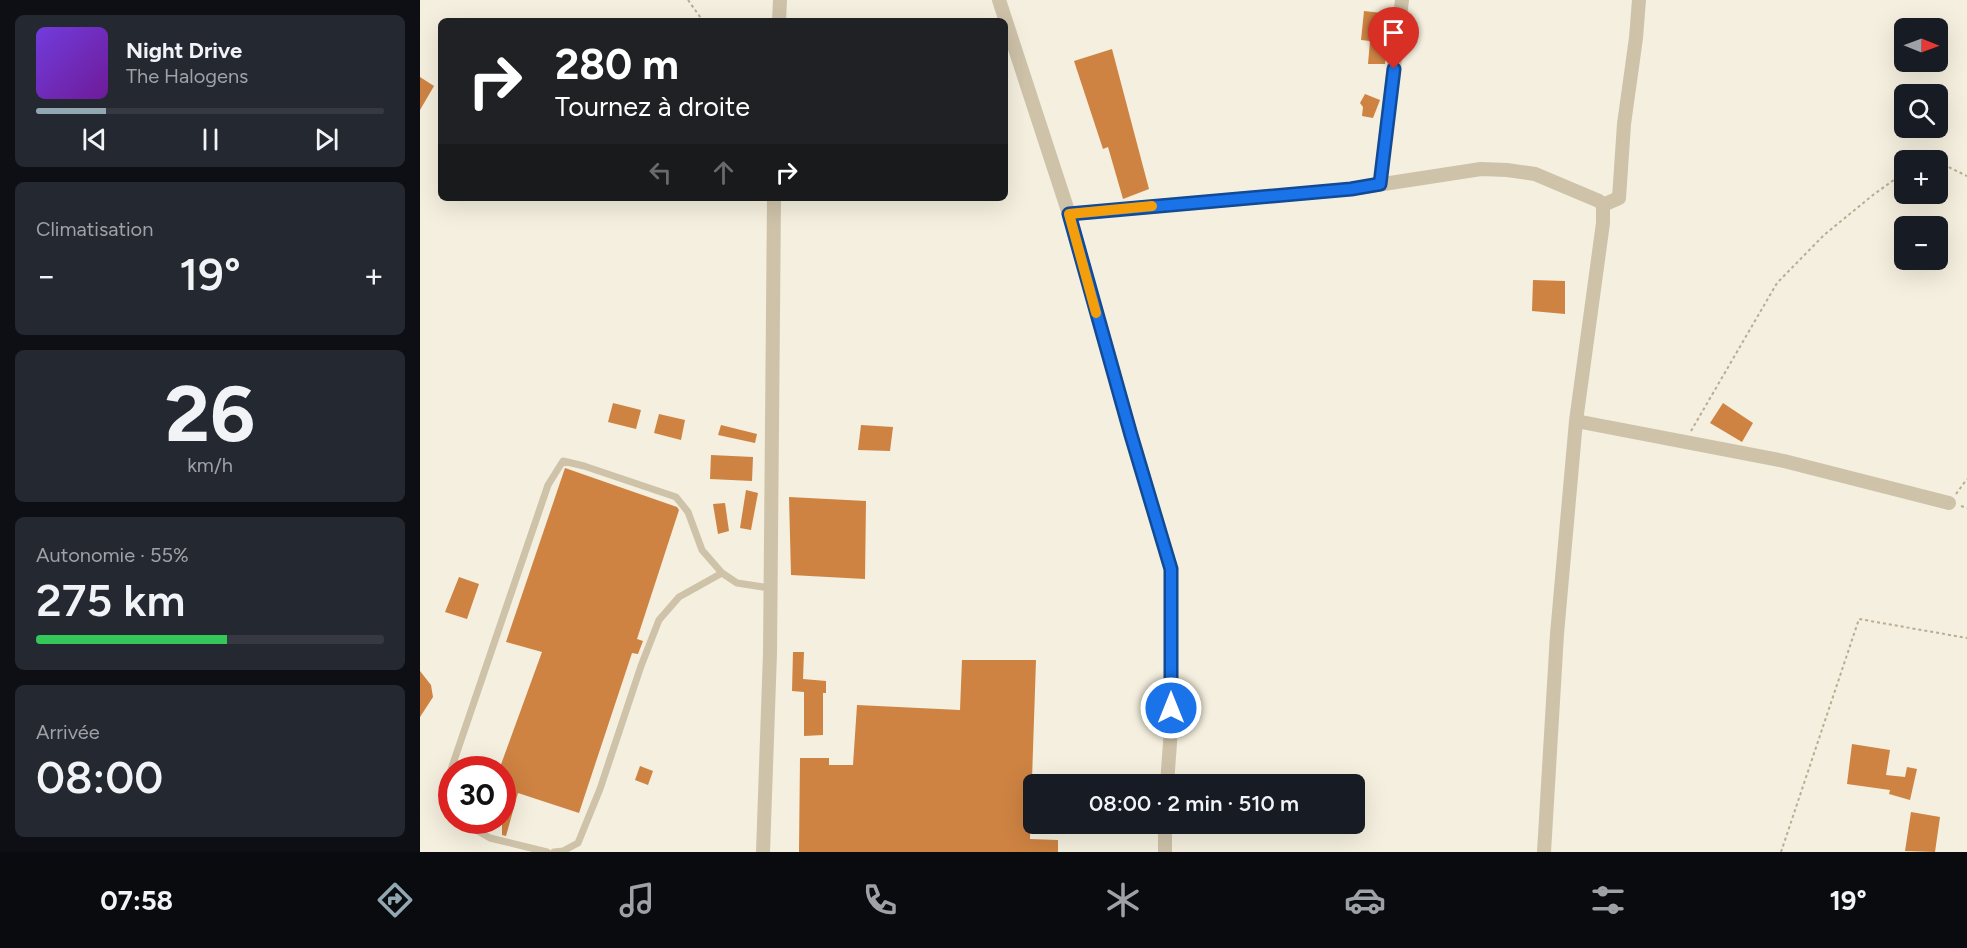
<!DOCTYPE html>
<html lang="fr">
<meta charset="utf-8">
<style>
:root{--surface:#171b24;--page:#242831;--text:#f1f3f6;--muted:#9ea1a6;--line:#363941;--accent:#91a8b2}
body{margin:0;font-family:Figtree,sans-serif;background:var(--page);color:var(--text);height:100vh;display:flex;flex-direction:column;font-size:22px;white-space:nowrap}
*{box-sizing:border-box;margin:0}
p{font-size:20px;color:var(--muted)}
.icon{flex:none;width:33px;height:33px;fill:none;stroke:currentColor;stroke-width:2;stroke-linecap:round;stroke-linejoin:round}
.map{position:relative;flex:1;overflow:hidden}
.panel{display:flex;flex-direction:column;gap:15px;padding:15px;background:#0d0f14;width:420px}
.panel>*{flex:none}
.banner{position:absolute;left:18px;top:18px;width:570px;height:183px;border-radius:9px;box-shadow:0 6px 24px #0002;background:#202124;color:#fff;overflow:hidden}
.needle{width:39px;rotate:91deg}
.tools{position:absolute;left:1474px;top:18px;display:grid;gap:12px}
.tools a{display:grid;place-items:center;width:54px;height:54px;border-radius:9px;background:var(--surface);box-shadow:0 6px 24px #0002;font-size:30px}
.speed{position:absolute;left:18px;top:756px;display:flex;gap:12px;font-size:30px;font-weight:700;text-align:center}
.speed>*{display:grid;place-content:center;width:78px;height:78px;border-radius:50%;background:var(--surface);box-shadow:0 6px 24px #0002;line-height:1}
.speed .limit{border:9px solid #d22;background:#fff;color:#111}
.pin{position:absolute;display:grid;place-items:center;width:51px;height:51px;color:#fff;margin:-62px -26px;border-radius:50% 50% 50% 0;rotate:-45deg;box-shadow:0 0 6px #0007}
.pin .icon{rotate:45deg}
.me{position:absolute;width:66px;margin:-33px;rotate:0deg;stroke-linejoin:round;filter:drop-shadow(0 0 4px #0008)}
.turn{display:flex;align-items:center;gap:21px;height:126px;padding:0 18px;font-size:27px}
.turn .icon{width:78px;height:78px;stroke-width:2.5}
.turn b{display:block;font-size:42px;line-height:51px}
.lanes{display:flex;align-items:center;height:57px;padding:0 18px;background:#0003;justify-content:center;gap:30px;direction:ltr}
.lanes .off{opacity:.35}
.big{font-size:45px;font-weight:600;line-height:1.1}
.panel .tile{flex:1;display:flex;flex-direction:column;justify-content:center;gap:9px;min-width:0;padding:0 21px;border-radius:9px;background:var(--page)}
.panel .dial{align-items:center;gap:0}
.dial b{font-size:78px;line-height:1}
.song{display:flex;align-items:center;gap:18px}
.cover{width:72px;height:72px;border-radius:9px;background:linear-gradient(135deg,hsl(260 70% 55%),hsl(280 70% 35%))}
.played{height:6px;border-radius:3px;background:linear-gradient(90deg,var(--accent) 20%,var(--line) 20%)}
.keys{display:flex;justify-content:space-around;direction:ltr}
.heat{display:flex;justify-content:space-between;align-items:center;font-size:33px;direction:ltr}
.charge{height:9px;border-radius:4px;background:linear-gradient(90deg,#34c759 55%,var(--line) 0)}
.trip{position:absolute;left:603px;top:774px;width:342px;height:60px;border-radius:9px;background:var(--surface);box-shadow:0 6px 24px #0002;font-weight:600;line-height:60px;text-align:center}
.dock{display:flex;height:96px;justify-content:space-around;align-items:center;background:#090b0e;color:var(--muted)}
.dock .icon{width:42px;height:42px}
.dock .current{color:var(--accent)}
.dock b{font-size:27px;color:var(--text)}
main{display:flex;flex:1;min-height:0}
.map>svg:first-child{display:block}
.building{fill:#ce8342}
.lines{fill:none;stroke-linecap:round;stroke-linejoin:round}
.path{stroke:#baac93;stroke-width:2;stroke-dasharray:3 3;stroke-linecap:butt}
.service{stroke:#cec2a9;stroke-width:7}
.minor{stroke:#cec2a9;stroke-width:14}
.route-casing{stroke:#114b97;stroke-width:15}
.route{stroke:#1a73e8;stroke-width:10}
.slow{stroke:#f59e0b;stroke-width:10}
</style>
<main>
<section class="panel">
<div class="tile">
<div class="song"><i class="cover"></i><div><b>Night Drive</b><p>The Halogens</p></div></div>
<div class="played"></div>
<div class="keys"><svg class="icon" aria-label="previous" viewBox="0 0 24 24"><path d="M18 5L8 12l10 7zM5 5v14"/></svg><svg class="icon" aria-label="pause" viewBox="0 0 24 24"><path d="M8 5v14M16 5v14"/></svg><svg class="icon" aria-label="next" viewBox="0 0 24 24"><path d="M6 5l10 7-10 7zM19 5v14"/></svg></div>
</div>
<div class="tile"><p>Climatisation</p>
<div class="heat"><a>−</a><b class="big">19°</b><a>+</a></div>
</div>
<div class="tile dial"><b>26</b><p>km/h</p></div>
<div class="tile"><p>Autonomie · 55%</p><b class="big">275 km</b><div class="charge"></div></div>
<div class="tile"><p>Arrivée</p><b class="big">08:00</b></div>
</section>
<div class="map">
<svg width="1547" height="852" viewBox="0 0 1547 852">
<rect width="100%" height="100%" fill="#f4efde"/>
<path class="building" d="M 944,11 L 971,14 L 965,64 L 948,64 L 950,41 L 941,40 Z
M 692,49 L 729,189 L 703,199 L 688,147 L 683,149 L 654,61 Z
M 0,77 L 14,86 L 0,110 Z
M 945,94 L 960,100 L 953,118 L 942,116 L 943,107 L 940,103 Z
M 1113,280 L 1145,281 L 1145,314 L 1112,311 Z
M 193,403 L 221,410 L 216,429 L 188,422 Z
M 1303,403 L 1333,423 L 1322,442 L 1290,423 Z
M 239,414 L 265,420 L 261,440 L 234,433 Z
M 301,425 L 337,434 L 335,443 L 298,435 Z
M 441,425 L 473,427 L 470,451 L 438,450 Z
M 291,455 L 333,457 L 332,481 L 290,479 Z
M 145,468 L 257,507 L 259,510 L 217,639 L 223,641 L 218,654 L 212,653 L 159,813 L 98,793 L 86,836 L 82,835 L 82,770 L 79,770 L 122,652 L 86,642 Z
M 326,490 L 338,493 L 331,530 L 320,528 Z
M 369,497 L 446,501 L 445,579 L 371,575 Z
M 305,503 L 309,531 L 298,534 L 293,504 Z
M 39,577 L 59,584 L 47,619 L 25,612 Z
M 373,652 L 384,652 L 383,679 L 406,681 L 406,693 L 403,693 L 403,735 L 384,736 L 384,692 L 372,691 Z
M 542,660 L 616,660 L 610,839 L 638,840 L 638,852 L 379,852 L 380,758 L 409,758 L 409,765 L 433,765 L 437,705 L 540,710 Z
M 0,671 L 11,685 L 13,697 L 0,717 Z
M 1432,744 L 1470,750 L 1466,775 L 1485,777 L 1487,767 L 1497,769 L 1490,800 L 1469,794 L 1470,790 L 1427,784 Z
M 220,766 L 233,771 L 228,785 L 215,780 Z
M 1491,812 L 1520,817 L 1515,852 L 1485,851 Z"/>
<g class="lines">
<path class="path" d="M 268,0 L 283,21
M 1502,160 L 1508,160
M 1518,162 L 1547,176
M 1271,431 L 1357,283 L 1404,235 L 1453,195 L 1485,172
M 1536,494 L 1547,479
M 1541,506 L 1547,508
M 1361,852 L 1439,619 L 1547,638"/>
<path class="service" d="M 32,816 C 22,810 22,803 23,793 L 128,485 L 143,461 L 164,466 L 256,497 L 268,512 L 282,550 L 302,573 L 317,583 L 350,588
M 39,820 L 70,838 L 127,852
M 134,852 L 143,851 L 158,843 L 180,789 L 221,666 L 239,620 L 259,597 L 302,573"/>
<path class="minor" d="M 579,0 L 649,214 L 711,435 L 751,569 L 751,729 L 747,784
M 359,21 L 360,0
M 960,184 L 982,0
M 1183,205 L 1199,198 L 1204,124 L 1216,38 L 1219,0
M 649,214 L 931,189 L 1061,169 L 1087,170 L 1115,174 L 1179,201 L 1183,205 L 1183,223 L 1156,421 L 1137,634 L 1124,852
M 1156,421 L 1364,461 L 1529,503
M 343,852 L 350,653 L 354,198
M 745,852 L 745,824"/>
</g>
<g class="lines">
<g class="route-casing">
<path id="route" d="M 751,708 L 751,569 L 711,435 L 649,214 L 931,189 L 960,184 L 974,69"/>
</g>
<use href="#route" class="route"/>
<path class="slow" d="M 676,313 L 649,214 L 732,206"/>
</g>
</svg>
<div class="tools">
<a><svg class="needle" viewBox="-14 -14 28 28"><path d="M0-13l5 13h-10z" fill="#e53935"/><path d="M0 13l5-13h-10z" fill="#9ea1a6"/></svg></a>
<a><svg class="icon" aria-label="search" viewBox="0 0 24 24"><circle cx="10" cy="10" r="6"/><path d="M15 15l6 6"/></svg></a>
<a>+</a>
<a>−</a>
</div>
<div class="speed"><div class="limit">30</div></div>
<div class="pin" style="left:974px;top:69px;background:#d93025"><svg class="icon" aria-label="arrive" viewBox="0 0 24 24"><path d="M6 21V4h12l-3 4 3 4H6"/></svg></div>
<svg class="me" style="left:751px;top:708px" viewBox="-20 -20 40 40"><circle r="17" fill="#1a73e8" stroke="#fff" stroke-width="3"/><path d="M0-11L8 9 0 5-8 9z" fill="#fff"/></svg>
<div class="trip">08:00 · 2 min · 510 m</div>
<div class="banner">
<div class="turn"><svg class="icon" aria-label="right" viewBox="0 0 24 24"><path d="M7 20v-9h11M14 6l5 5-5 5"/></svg><div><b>280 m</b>Tournez à droite</div></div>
<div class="lanes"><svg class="icon off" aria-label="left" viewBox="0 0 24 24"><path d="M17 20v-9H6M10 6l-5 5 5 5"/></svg><svg class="icon off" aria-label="ahead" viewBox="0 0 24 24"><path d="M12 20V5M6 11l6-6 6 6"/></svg><svg class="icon" aria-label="right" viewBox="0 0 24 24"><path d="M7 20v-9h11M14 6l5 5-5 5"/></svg></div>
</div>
</div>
</main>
<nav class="dock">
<b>07:58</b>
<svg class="icon current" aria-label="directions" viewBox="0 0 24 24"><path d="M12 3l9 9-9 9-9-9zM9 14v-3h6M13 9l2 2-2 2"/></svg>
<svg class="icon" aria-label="music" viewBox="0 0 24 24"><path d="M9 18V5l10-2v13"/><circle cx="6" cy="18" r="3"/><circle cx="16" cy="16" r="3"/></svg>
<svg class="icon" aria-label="phone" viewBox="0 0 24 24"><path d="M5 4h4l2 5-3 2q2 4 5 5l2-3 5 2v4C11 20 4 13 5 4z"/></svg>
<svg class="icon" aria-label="climate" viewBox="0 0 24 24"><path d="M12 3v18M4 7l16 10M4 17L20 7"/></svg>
<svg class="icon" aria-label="car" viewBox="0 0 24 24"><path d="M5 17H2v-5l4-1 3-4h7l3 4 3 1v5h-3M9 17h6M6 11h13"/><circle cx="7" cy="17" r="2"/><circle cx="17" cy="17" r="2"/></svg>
<svg class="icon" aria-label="filters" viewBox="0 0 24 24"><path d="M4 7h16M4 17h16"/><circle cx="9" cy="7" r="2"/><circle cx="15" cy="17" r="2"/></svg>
<b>19°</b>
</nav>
